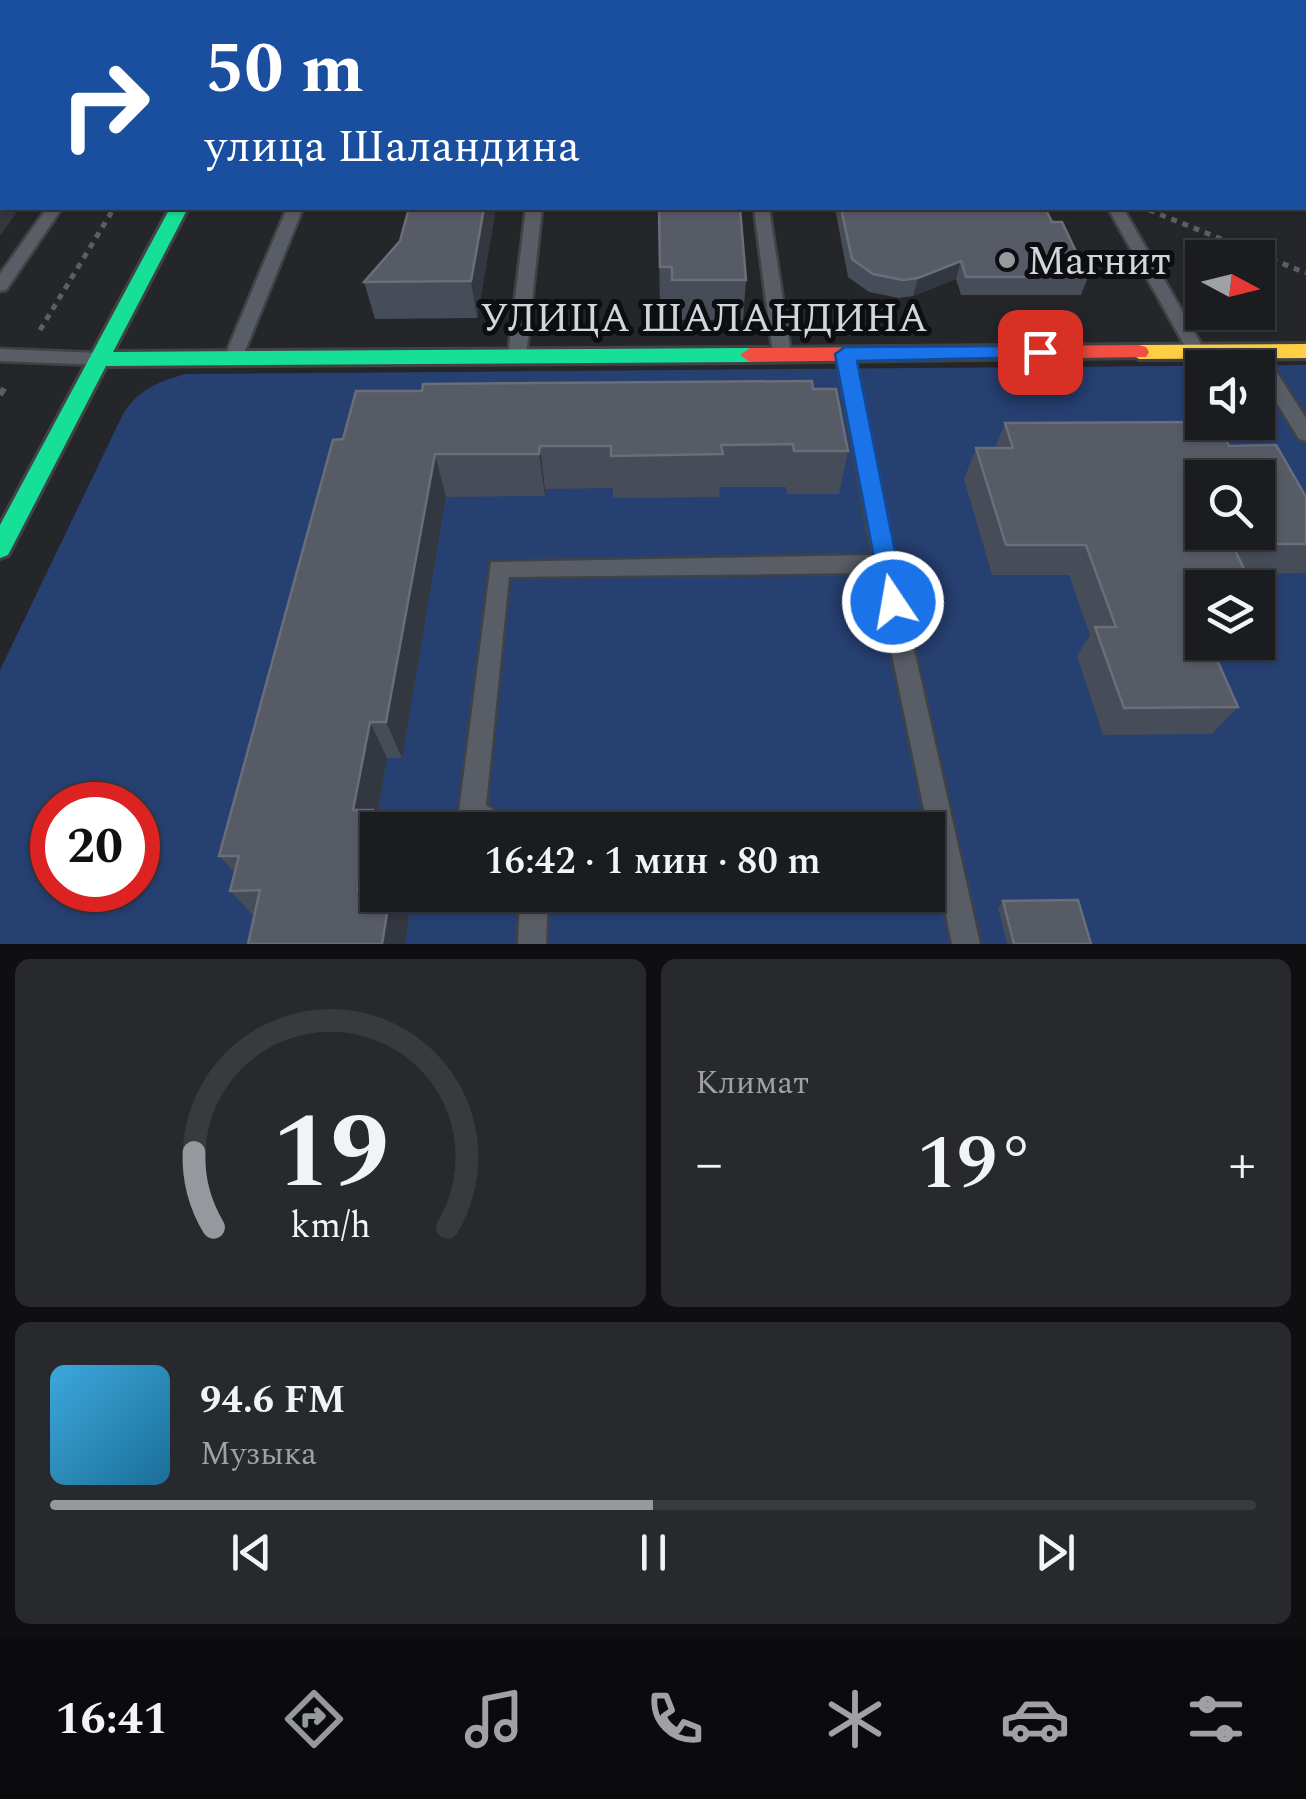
<!DOCTYPE html>
<html lang="ru">
<meta charset="utf-8">
<style>
:root{--surface:#1b1c20;--page:#28292d;--text:#f1f3f6;--muted:#a0a1a5;--line:#393a3e;--accent:#95989c}
body{margin:0;font-family:Spectral,serif;background:var(--page);color:var(--text);height:100vh;display:flex;flex-direction:column;font-size:38px;white-space:nowrap}
*{box-sizing:border-box;margin:0}
p{font-size:32px;color:var(--muted)}
.icon{flex:none;width:55px;height:55px;fill:none;stroke:currentColor;stroke-width:2;stroke-linecap:round;stroke-linejoin:round}
.map{position:relative;height:944px;overflow:hidden}
.sheet{display:flex;flex-direction:column;gap:15px;padding:15px;background:#0f0f12;flex:1}
.sheet>*{flex:none}
.hud{position:absolute;left:0px;top:0px;width:1308px;height:210px;box-shadow:0 2px 8px #0004,0 0 0 2px var(--line);background:#1a4fa0;color:#fff;overflow:hidden}
.needle{width:65px;rotate:97deg}
.tools{position:absolute;left:1185px;top:240px;display:grid;gap:20px}
.tools a{display:grid;place-items:center;width:90px;height:90px;border-radius:0px;background:var(--surface);box-shadow:0 2px 8px #0004,0 0 0 2px var(--line);font-size:50px}
.speed{position:absolute;left:30px;top:782px;display:flex;gap:20px;font-size:50px;font-weight:700;text-align:center}
.speed>*{display:grid;place-content:center;width:130px;height:130px;border-radius:50%;background:var(--surface);box-shadow:0 2px 8px #0004,0 0 0 2px var(--line);line-height:1}
.speed .limit{border:15px solid #d22;background:#fff;color:#111}
.pin{position:absolute;display:grid;place-items:center;width:85px;height:85px;color:#fff;margin:-42px;border-radius:20px;box-shadow:0 5px 15px #0006}
.me{position:absolute;width:110px;margin:-55px;rotate:348deg;stroke-linejoin:round;filter:drop-shadow(0 0 8px #0008)}
.turn{display:flex;align-items:center;gap:35px;height:210px;padding:0 40px;font-size:45px}
.turn .icon{width:130px;height:130px;stroke-width:2.5}
.turn b{display:block;font-size:70px;line-height:85px}
.big{font-size:75px;font-weight:600;line-height:1.1}
.sheet .widget{flex:1;display:flex;flex-direction:column;justify-content:center;gap:15px;min-width:0;padding:0 35px;border-radius:15px;background:var(--page)}
.sheet .dial{align-items:center;gap:0}
.dial svg{height:260px;overflow:visible;fill:none;stroke:var(--line);stroke-width:7;stroke-linecap:round;text-anchor:middle}
.dial text{fill:var(--text);stroke:none}
.song{display:flex;align-items:center;gap:30px}
.cover{width:120px;height:120px;border-radius:15px;background:linear-gradient(135deg,hsl(200 70% 55%),hsl(200 70% 35%))}
.played{height:10px;border-radius:5px;background:linear-gradient(90deg,var(--accent) 50%,var(--line) 50%)}
.keys{display:flex;justify-content:space-around;direction:ltr}
.heat{display:flex;justify-content:space-between;align-items:center;font-size:55px;direction:ltr}
.sheet .tiles{flex:1;display:grid;gap:15px;grid-template-columns:1fr 1fr}
.widget:last-child{grid-column:span 2}
.trip{position:absolute;left:360px;top:812px;width:585px;height:100px;border-radius:0px;background:var(--surface);box-shadow:0 2px 8px #0004,0 0 0 2px var(--line);font-weight:600;line-height:100px;text-align:center}
.menu{display:flex;height:160px;justify-content:space-around;align-items:center;background:#0b0b0d;color:var(--muted)}
.menu .icon{width:70px;height:70px}
.menu .selected{color:var(--accent)}
.menu b{font-size:45px;color:var(--text)}
.map>svg:first-child{display:block}
.green{fill:#274072;fill-rule:evenodd}
.lines{fill:none;stroke-linecap:round;stroke-linejoin:round}
.lane-casing{stroke:#414245;stroke-width:5}
.fast-casing{stroke:#414245;stroke-width:6}
.slow-casing{stroke:#414245;stroke-width:6}
.jam-casing{stroke:#414245;stroke-width:6}
.path-far1{stroke:#5b5e66;stroke-width:5;stroke-dasharray:6 6;stroke-linecap:butt}
.path{stroke:#5b5e66;stroke-width:6;stroke-dasharray:8 8;stroke-linecap:butt}
.lane{fill:#595d66;fill-rule:evenodd}
.fast{fill:#16e098;fill-rule:evenodd}
.slow{fill:#ffcf43;fill-rule:evenodd}
.jam{fill:#f24e42;fill-rule:evenodd}
.wall{fill:#464c58}
.shaded-wall{fill:#323740}
.building{fill:#565b66;stroke:#696e78;stroke-width:2.5;fill-rule:evenodd}
.route{fill:#1a73e8;stroke:#114b97;stroke-width:2.5}
.poi-dot{fill:#95989c;stroke:#0c0e12;stroke-width:4}
.labels{text-anchor:middle;stroke-width:10;stroke-linejoin:round;paint-order:stroke}
.poi-label{font-size:40px;fill:#d2d5da;stroke:#0c0e12;text-anchor:start}
.street-label{font-size:40px;fill:#d2d5da;stroke:#0c0e12}
</style>
<div class="map">
<svg width="1306" height="944" viewBox="0 0 1306 944">
<rect width="100%" height="100%" fill="#24262a"/>
<path class="green" d="M 1306,365 L 1306,944 L 0,944 L 0,670 L 123,414 C 138,390 159,381 186,374 ZM 1202,368 L 1258,368 L 1258,422 L 1202,422 ZM 1202,478 L 1258,478 L 1258,532 L 1202,532 ZM 1202,588 L 1258,588 L 1258,642 L 1202,642 ZM 52,805 L 138,805 L 138,890 L 52,890 ZM 378,830 L 928,830 L 928,895 L 378,895 Z"/>
<g class="lines">
<g class="lane-casing">
<path id="lane" d="M 564,0 L 653,0 L 651,2 Z
M 1145,0 L 1157,0 L 1159,2 L 1147,2 Z
M 1305,188 L 1306,189 L 1306,199 L 1305,198 Z
M 47,208 L 62,208 L 6,290 L 0,291 L 0,274 Z
M 287,208 L 303,208 L 242,358 L 233,364 L 227,362 L 224,358 Z
M 526,208 L 542,208 L 526,356 L 517,362 L 508,356 Z
M 754,208 L 769,208 L 791,354 L 782,360 L 773,354 Z
M 1108,208 L 1123,208 L 1205,351 L 1202,355 L 1190,355 Z
M 1255,346 L 1261,348 L 1306,418 L 1306,441 L 1299,439 L 1246,352 Z
M 845,348 L 854,354 L 895,564 L 980,944 L 952,944 L 875,573 L 509,577 L 486,805 L 512,821 L 516,830 C 495,830 469,835 459,812 L 491,562 L 872,555 L 836,354 Z
M 0,349 L 100,353 L 109,359 L 100,365 L 0,361 Z
M 520,895 L 548,895 L 546,944 L 518,944 Z"/>
</g>
<g class="fast-casing">
<path id="fast" d="M 170,208 L 188,208 L 113,352 L 750,348 L 760,355 L 750,362 L 106,366 L 8,555 L 0,558 L 0,525 Z"/>
</g>
<g class="slow-casing">
<path id="slow" d="M 1306,344 L 1306,358 L 1139,359 L 1129,352 L 1139,345 Z"/>
</g>
<g class="jam-casing">
<path id="jam" d="M 1139,345 L 1146,347 L 1149,352 L 1146,357 L 750,362 L 740,355 L 750,348 Z"/>
</g>
<path class="path-far1" d="M 1149,210 L 1306,273
M 40,330 L 114,208"/>
<path class="path" d="M 0,395 L 7,384"/>
<use href="#lane" class="lane"/>
<use href="#fast" class="fast"/>
<use href="#slow" class="slow"/>
<use href="#jam" class="jam"/>
</g>
<path class="wall" d="M 0,0 L 157,0 L 155,2 L 2,2 L 2,67 L 0,67 Z
M 1217,0 L 1306,0 L 1306,123 L 1305,2 L 1216,2 Z
M 409,208 L 496,208 L 477,318 L 375,319 L 364,282 L 400,241 Z
M 658,208 L 740,208 L 746,280 L 743,320 L 672,320 L 671,308 L 660,307 Z
M 835,208 L 1045,208 L 1052,222 L 1088,277 L 1081,295 L 961,295 L 956,279 L 913,296 L 899,298 L 869,292 L 848,277 Z
M 813,389 L 848,451 L 839,494 L 787,494 L 786,487 L 720,487 L 719,497 L 613,498 L 613,488 L 545,489 L 545,496 L 446,497 L 402,758 L 387,758 L 377,817 L 378,895 L 409,918 L 405,944 L 248,944 L 254,916 L 230,891 L 235,873 L 219,856 L 343,439 Z
M 1005,423 L 1229,446 L 1306,497 L 1306,573 L 1246,574 L 1202,588 L 1202,642 L 1257,642 L 1246,655 L 1215,655 L 1238,707 L 1212,734 L 1103,735 L 1077,656 L 1090,635 L 1069,575 L 992,575 L 964,479 L 976,448 L 995,448 Z
M 1258,597 L 1272,626 L 1258,642 Z
M 1003,901 L 1091,944 L 1007,944 L 998,908 Z"/>
<path class="shaded-wall" d="M 113,0 L 157,0 L 155,2 L 111,2 Z
M 0,30 L 2,35 L 2,64 L 0,59 Z
M 2,156 L 2,208 L 20,208 L 0,236 L 0,160 Z
M 484,208 L 496,208 L 477,318 L 471,281 Z
M 961,261 L 956,279 L 913,296 L 918,278 Z
M 540,446 L 545,489 L 545,496 L 539,454 Z
M 435,454 L 446,497 L 402,758 L 386,722 Z
M 370,722 L 387,758 L 377,817 L 384,830 L 378,830 L 378,895 L 358,890 L 353,810 Z
M 390,895 L 394,895 L 409,918 L 405,944 L 382,944 Z"/>
<path class="building" d="M 0,0 L 113,0 L 111,2 L 2,2 L 2,19 L 0,19 Z
M 441,0 L 544,0 L 543,2 L 440,2 Z
M 656,0 L 720,0 L 721,2 L 656,2 Z
M 1250,0 L 1306,0 L 1306,59 L 1305,2 L 1252,2 Z
M 0,91 L 2,91 L 2,156 L 0,160 Z
M 409,208 L 484,208 L 471,281 L 364,282 L 400,241 Z
M 659,208 L 740,208 L 746,280 L 672,280 L 672,267 L 660,267 Z
M 841,208 L 1045,208 L 1052,222 L 1062,222 L 1088,277 L 966,277 L 961,261 L 918,278 L 903,280 L 873,274 L 852,259 Z
M 812,381 L 813,389 L 836,389 L 848,451 L 794,451 L 793,444 L 721,445 L 723,454 L 611,456 L 611,446 L 540,446 L 539,454 L 435,454 L 386,722 L 370,722 L 353,810 L 373,810 L 358,890 L 378,889 L 378,895 L 390,895 L 382,944 L 248,944 L 260,890 L 230,891 L 239,856 L 219,856 L 333,440 L 343,439 L 356,391 L 422,391 L 423,384 Z
M 1202,422 L 1217,422 L 1229,446 L 1276,445 L 1306,497 L 1306,544 L 1232,544 L 1253,588 L 1202,588 L 1202,642 L 1209,642 L 1238,707 L 1124,708 L 1095,627 L 1116,627 L 1086,545 L 1006,545 L 976,448 L 1013,448 L 1005,423 ZM 1202,478 L 1258,478 L 1258,532 L 1202,532 Z
M 1258,597 L 1272,626 L 1258,626 Z
M 1078,900 L 1091,944 L 1014,944 L 1003,901 Z"/>
<path class="route" d="M 1040,346 L 1050,352 L 1047,357 L 857,361 L 905,602 L 902,610 L 893,613 L 884,610 L 835,354 L 845,347 Z"/>
<circle class="poi-dot" cx="1007" cy="260" r="10"/>
<g class="labels">
<g class="poi-label">
<text x="1027" y="274">Магнит</text>
</g>
<g class="street-label">
<text x="704" y="331">УЛИЦА ШАЛАНДИНА</text>
</g>
</g>
</svg>
<div class="tools">
<a><svg class="needle" viewBox="-14 -14 28 28"><path d="M0-13l5 13h-10z" fill="#e53935"/><path d="M0 13l5-13h-10z" fill="#a0a1a5"/></svg></a>
<a><svg class="icon" aria-label="sound" viewBox="0 0 24 24"><path d="M4 9h4l5-4v14l-5-4H4zM17 9q2 3 0 6"/></svg></a>
<a><svg class="icon" aria-label="search" viewBox="0 0 24 24"><circle cx="10" cy="10" r="6"/><path d="M15 15l6 6"/></svg></a>
<a><svg class="icon" aria-label="layers" viewBox="0 0 24 24"><path d="M12 4l9 5-9 5-9-5zM3 14l9 5 9-5"/></svg></a>
</div>
<div class="speed"><div class="limit">20</div></div>
<div class="pin" style="left:1040px;top:352px;background:#d93025"><svg class="icon" aria-label="arrive" viewBox="0 0 24 24"><path d="M6 21V4h12l-3 4 3 4H6"/></svg></div>
<svg class="me" style="left:893px;top:602px" viewBox="-20 -20 40 40"><circle r="17" fill="#1a73e8" stroke="#fff" stroke-width="3"/><path d="M0-11L8 9 0 5-8 9z" fill="#fff"/></svg>
<div class="trip">16:42 · 1 мин · 80 m</div>
<div class="hud">
<div class="turn"><svg class="icon" aria-label="right" viewBox="0 0 24 24"><path d="M7 20v-9h11M14 6l5 5-5 5"/></svg><div><b>50 m</b>улица Шаландина</div></div>
</div>
</div>
<section class="sheet">
<div class="tiles">
<div class="widget dial"><svg viewBox="0 0 100 80">
<path d="M14 69A42 42 0 1 1 86 69"/>
<path d="M14 69A42 42 0 0 1 8 46" stroke="#95989c"/>
<text x="50" y="56" font-size="32" font-weight="700">19</text>
<text x="50" y="72" font-size="11">km/h</text>
</svg></div>
<div class="widget"><p>Климат</p>
<div class="heat"><a>−</a><b class="big">19°</b><a>+</a></div>
</div>
<div class="widget">
<div class="song"><i class="cover"></i><div><b>94.6 FM</b><p>Музыка</p></div></div>
<div class="played"></div>
<div class="keys"><svg class="icon" aria-label="previous" viewBox="0 0 24 24"><path d="M18 5L8 12l10 7zM5 5v14"/></svg><svg class="icon" aria-label="pause" viewBox="0 0 24 24"><path d="M8 5v14M16 5v14"/></svg><svg class="icon" aria-label="next" viewBox="0 0 24 24"><path d="M6 5l10 7-10 7zM19 5v14"/></svg></div>
</div>
</div>
</section>
<nav class="menu">
<b>16:41</b>
<svg class="icon selected" aria-label="directions" viewBox="0 0 24 24"><path d="M12 3l9 9-9 9-9-9zM9 14v-3h6M13 9l2 2-2 2"/></svg>
<svg class="icon" aria-label="music" viewBox="0 0 24 24"><path d="M9 18V5l10-2v13"/><circle cx="6" cy="18" r="3"/><circle cx="16" cy="16" r="3"/></svg>
<svg class="icon" aria-label="phone" viewBox="0 0 24 24"><path d="M5 4h4l2 5-3 2q2 4 5 5l2-3 5 2v4C11 20 4 13 5 4z"/></svg>
<svg class="icon" aria-label="climate" viewBox="0 0 24 24"><path d="M12 3v18M4 7l16 10M4 17L20 7"/></svg>
<svg class="icon" aria-label="car" viewBox="0 0 24 24"><path d="M5 17H2v-5l4-1 3-4h7l3 4 3 1v5h-3M9 17h6M6 11h13"/><circle cx="7" cy="17" r="2"/><circle cx="17" cy="17" r="2"/></svg>
<svg class="icon" aria-label="filters" viewBox="0 0 24 24"><path d="M4 7h16M4 17h16"/><circle cx="9" cy="7" r="2"/><circle cx="15" cy="17" r="2"/></svg>
</nav>
